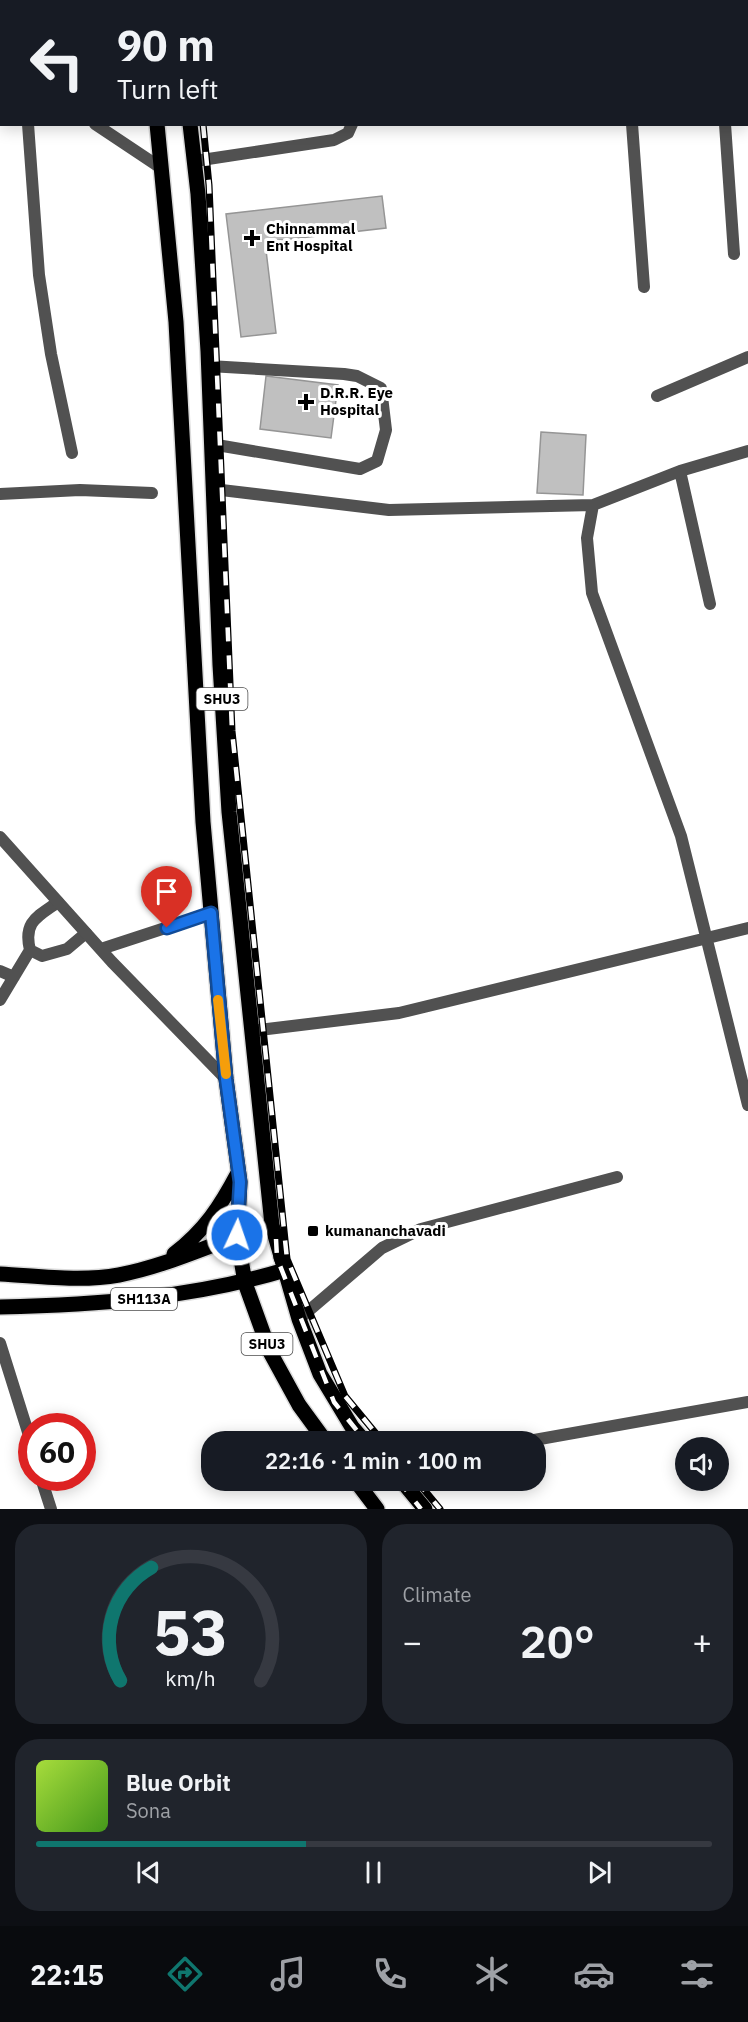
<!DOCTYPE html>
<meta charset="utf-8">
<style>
:root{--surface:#171b24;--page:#20242c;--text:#f1f3f6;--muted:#9ea1a6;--line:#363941;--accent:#0f766e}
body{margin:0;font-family:"IBM Plex Sans",sans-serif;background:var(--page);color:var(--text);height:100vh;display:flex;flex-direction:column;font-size:22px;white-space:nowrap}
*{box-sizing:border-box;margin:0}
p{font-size:20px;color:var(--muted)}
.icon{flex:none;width:33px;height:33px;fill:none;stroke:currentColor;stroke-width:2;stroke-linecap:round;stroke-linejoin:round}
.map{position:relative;height:1509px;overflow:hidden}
.sheet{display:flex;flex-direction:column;gap:15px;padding:15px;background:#0d0f14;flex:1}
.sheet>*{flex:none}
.banner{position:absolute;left:0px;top:0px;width:748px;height:126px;box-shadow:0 3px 15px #0003;background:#171b24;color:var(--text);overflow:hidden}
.buttons{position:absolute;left:675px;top:1437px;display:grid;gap:12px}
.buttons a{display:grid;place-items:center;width:54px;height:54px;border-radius:50%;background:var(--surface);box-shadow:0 3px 15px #0003;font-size:30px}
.speed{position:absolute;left:18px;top:1413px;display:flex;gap:12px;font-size:30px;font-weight:700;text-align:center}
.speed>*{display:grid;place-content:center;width:78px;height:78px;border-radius:50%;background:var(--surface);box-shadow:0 3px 15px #0003;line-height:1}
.speed .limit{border:9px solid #d22;background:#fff;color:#111}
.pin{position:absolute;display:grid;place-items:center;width:51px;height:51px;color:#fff;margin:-62px -26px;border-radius:50% 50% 50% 0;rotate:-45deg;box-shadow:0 0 6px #0007}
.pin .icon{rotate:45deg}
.me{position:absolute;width:66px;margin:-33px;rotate:3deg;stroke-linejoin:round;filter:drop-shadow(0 0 4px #0008)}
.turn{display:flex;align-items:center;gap:21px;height:126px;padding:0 18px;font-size:27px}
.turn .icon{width:78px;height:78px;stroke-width:2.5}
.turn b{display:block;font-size:42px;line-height:51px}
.big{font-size:45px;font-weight:600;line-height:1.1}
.sheet .widget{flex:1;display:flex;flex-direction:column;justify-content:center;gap:9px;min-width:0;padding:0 21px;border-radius:24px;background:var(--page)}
.sheet .dial{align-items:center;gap:0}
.dial svg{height:156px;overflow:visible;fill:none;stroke:var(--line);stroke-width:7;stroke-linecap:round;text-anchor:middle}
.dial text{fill:var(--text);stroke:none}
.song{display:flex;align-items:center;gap:18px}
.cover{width:72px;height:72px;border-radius:9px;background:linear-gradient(135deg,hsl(80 70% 55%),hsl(100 70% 35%))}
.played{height:6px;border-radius:3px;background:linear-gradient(90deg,var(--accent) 40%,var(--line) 40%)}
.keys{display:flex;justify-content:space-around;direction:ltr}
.heat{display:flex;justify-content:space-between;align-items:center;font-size:33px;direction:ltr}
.sheet .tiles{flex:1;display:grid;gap:15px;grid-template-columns:1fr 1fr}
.widget:last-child{grid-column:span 2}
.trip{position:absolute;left:201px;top:1431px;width:345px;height:60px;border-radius:24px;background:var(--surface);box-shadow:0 3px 15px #0003;font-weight:600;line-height:60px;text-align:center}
.menu{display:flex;height:96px;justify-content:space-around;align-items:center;background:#090b0e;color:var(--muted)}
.menu .icon{width:42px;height:42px}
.menu .current{color:var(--accent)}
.menu b{font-size:27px;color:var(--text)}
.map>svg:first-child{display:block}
.building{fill:#c0c0c0;stroke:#959595;stroke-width:1.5}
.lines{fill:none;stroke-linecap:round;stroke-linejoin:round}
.primary-casing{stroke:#dbdbdb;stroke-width:18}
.lane{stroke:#515151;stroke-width:12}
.street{stroke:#515151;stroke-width:12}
.primary{stroke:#000;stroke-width:15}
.rail-casing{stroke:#000;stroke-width:7}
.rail{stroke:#fff;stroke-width:4.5;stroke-dasharray:14;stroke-linecap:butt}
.route-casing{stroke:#114b97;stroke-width:15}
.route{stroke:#1a73e8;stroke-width:10}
.slow{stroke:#f59e0b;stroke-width:10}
.poi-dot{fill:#000;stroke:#fff;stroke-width:2}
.labels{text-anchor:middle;stroke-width:6;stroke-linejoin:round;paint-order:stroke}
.shield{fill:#fff;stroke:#4c4c4c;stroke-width:1.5}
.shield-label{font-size:14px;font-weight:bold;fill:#000}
.poi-label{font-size:15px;font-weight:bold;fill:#000;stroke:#fff;text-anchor:start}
</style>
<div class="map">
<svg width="748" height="1509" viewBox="0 0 748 1509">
<rect width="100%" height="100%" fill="#fff"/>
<path class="building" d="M 382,196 L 386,228 L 265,242 L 276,333 L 241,337 L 226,214 Z
M 266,376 L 338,385 L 331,438 L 260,429 Z
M 541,432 L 586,435 L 583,495 L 537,493 Z"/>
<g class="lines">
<g class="primary-casing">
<path id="primary" d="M 153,2 L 153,0
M 181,2 L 181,0
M 157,124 L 176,322 L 203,822 L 226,1079 L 240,1182 L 237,1235 L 245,1283 L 270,1352 L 299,1405 L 326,1442
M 190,124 L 198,194 L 208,351 L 220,665 L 229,812 L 272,1225 L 299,1319 L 320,1374 L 352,1427 L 365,1442
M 174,1254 C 205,1230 220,1207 238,1173
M 0,1274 C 39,1276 80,1282 119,1275 C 172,1265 221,1239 272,1225
M 0,1307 C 96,1305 192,1298 285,1270
M 355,1480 L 377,1509
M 401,1480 L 425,1509"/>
</g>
<path class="lane" d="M 209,366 L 344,374 L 357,376 L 381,388 L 386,430 L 377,461 L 360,469 L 211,444
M 58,902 C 37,917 23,922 30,950 L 42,956 L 67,949 L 86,933
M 0,971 L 14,977
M 0,1000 L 30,950
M 523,1442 L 748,1402"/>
<path class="street" d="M 362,0 L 362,2
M 622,0 L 622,2
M 717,0 L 717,2
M 506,2 L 507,0
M 0,61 L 2,62
M 28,124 L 39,275 L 51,354 L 72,453
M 95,124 L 161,168
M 632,124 L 644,287
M 725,124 L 734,254
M 195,161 L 334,140 L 348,133 L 352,124
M 657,396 L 748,357
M 680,471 L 748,451
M 213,489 L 389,510 L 593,505
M 0,494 L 80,490 L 152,493
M 710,604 L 680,471 L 593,505 L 587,538 L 592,593 L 681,836 L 748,1105
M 0,837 L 112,962 L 226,1079
M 101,949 L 211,913
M 251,1031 L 399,1013 L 748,928
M 299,1319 L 382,1248 L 421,1229 L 617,1177
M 0,1343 L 32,1445
M 41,1478 L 51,1509"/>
<use href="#primary" class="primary"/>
<g class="rail-casing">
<path id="rail" d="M 193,2 L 193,0
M 203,124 L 209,185 L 232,731 L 287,1259 L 345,1396 L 383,1442
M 276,1239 L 277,1258 L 334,1402 L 366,1442
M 398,1480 L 421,1509
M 416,1480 L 440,1509"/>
</g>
<use href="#rail" class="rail"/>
</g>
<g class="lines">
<g class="route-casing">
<path id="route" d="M 167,928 L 211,913 L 226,1079 L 240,1182 L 237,1235"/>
</g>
<use href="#route" class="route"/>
<path class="slow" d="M 218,1000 L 226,1074"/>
</g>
<g class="poi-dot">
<path d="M249 229h6v6h6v6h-6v6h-6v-6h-6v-6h6z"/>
<path d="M303 393h6v6h6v6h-6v6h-6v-6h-6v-6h6z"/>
<rect x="307" y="1225" width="12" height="12" rx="3"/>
</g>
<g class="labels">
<g class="shield">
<rect x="196.5" y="688" width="51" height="22" rx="4.5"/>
<rect x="111" y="1288" width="66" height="22" rx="4.5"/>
<rect x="241.5" y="1333" width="51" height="22" rx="4.5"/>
</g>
<g class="shield-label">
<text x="222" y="704">SHU3</text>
<text x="144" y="1304">SH113A</text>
<text x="267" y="1349">SHU3</text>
</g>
<g class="poi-label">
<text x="266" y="234">Chinnammal<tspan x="266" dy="17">Ent Hospital</tspan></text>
<text x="320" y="398">D.R.R. Eye<tspan x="320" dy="17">Hospital</tspan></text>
<text x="325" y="1236">kumananchavadi</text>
</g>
</g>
</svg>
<div class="buttons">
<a><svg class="icon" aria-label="sound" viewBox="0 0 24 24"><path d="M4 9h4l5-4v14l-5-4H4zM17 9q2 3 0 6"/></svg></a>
</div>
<div class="speed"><div class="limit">60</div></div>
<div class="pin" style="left:167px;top:928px;background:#d93025"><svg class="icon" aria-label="arrive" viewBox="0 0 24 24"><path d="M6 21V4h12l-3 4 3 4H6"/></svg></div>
<svg class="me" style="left:237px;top:1235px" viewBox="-20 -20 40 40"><circle r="17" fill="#1a73e8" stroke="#fff" stroke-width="3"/><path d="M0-11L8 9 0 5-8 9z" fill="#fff"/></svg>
<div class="trip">22:16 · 1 min · 100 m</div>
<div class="banner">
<div class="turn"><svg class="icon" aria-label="left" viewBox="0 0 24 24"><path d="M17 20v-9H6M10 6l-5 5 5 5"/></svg><div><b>90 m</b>Turn left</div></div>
</div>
</div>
<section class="sheet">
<div class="tiles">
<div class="widget dial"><svg viewBox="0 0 100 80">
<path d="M14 69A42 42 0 1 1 86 69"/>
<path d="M14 69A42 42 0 0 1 30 11" stroke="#0f766e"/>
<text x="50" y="56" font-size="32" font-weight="700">53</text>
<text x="50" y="72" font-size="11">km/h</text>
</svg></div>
<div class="widget"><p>Climate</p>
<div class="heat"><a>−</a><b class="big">20°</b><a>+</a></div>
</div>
<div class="widget">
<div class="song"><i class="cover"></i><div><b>Blue Orbit</b><p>Sona</p></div></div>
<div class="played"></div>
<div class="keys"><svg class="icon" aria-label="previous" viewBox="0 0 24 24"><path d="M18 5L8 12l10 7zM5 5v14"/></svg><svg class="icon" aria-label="pause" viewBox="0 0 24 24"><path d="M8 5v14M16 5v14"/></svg><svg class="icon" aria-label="next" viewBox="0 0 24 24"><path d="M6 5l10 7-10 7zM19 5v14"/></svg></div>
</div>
</div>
</section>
<nav class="menu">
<b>22:15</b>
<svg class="icon current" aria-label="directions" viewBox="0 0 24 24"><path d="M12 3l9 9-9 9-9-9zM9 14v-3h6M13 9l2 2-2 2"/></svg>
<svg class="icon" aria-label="music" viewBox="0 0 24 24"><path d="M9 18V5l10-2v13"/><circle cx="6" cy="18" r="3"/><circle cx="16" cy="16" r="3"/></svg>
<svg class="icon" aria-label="phone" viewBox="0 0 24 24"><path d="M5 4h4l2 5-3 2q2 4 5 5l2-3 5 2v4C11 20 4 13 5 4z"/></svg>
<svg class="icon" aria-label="climate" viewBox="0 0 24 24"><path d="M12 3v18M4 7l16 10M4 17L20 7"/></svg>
<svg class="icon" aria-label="car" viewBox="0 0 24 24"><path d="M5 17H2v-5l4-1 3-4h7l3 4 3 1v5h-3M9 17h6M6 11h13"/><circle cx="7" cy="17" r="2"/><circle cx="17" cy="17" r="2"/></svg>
<svg class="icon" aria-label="filters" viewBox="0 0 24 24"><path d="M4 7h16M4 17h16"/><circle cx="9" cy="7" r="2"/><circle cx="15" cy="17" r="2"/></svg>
</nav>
